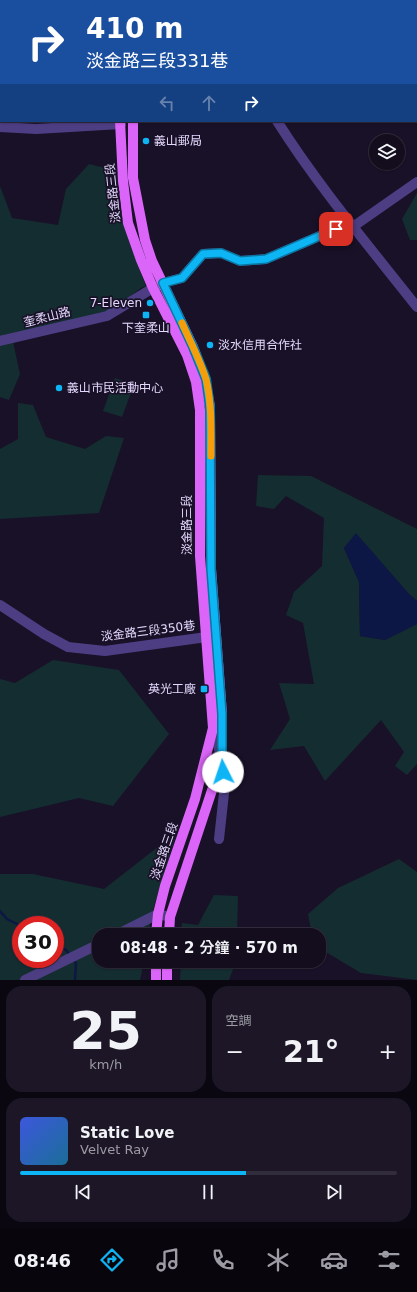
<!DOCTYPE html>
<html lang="zh-TW">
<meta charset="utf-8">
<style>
:root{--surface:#130d1e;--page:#1c1627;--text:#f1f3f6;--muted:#9d9ca4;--line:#322d3c;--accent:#0eb5f5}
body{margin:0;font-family:"DejaVu Sans","Noto Sans TC",sans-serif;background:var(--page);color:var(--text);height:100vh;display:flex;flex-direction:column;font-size:15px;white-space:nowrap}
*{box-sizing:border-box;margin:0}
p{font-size:13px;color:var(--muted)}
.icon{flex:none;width:22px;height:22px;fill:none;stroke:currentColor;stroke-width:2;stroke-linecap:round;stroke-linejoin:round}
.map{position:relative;height:980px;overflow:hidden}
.details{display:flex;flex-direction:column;gap:6px;padding:6px;background:#0a0710;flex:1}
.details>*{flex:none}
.banner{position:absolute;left:0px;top:0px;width:417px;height:122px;box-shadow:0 1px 3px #0004,0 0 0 1px var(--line);background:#1a4fa0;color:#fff;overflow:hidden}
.tools{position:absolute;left:369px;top:134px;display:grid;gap:8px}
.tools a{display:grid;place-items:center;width:36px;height:36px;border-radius:50%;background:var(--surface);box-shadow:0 1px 3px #0004,0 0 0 1px var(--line);font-size:20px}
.speed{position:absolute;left:12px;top:916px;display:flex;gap:8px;font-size:20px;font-weight:700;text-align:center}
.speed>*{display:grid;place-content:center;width:52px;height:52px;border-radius:50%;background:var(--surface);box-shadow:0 1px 3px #0004,0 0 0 1px var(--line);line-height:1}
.speed .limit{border:6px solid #d22;background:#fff;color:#111}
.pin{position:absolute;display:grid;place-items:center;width:34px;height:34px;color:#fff;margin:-17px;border-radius:8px;box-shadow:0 2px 6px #0006}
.me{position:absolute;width:44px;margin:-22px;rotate:356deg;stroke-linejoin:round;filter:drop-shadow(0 0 3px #0008)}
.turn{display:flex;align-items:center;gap:14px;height:84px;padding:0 20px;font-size:18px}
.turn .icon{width:52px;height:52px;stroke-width:2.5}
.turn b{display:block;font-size:28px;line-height:34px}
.lanes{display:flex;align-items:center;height:38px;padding:0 20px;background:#0003;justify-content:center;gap:20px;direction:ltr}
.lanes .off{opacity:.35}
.big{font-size:30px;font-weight:600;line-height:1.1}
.details .card{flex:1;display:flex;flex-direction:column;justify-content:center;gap:6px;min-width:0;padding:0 14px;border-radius:16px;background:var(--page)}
.details .dial{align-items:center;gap:0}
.dial b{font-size:52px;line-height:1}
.song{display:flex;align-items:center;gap:12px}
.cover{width:48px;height:48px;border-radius:6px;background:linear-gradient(135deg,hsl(230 70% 55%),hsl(200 70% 35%))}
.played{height:4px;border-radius:2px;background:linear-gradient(90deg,var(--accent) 60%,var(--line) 60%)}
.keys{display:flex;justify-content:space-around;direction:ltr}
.heat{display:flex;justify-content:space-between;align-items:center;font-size:22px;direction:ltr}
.details .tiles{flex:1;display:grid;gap:6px;grid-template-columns:1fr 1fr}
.card:last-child{grid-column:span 2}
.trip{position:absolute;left:92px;top:928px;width:234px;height:40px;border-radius:16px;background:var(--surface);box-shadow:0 1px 3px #0004,0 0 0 1px var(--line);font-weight:600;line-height:40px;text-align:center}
.dock{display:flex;height:64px;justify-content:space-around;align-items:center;background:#08050c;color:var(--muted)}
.dock .icon{width:28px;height:28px}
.dock .current{color:var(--accent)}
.dock b{font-size:18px;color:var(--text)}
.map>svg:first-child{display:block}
.green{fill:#142d31;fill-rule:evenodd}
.water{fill:#0d1745}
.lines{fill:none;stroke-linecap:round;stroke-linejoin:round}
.stream{stroke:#0d1745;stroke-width:2.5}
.minor{stroke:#4d3e84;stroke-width:10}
.major{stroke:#dc65f9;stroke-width:10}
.route-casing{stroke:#09769f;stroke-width:10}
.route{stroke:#0eb5f5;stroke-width:7}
.slow{stroke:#f59e0b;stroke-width:7}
.poi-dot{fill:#0eb5f5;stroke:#191128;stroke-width:1.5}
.labels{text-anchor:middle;stroke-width:3.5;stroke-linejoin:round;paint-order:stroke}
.poi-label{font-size:12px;fill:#e4d9fd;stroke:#191128;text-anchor:start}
.street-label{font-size:12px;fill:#e4d9fd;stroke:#191128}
</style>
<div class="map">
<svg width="417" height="980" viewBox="0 0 417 980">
<rect width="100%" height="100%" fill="#191128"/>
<path class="green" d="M 89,164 L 117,171 L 121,213 L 131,247 L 146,286 L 141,288 L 109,313 L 12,337 L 20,374 L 9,400 L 0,397 L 0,186 L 12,218 L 58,225 L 66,189 Z
M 417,193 L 417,240 L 410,240 L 402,219 Z
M 115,378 L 134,385 L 122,417 L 103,411 Z
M 18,403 L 33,405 L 46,437 L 85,449 L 106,436 L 124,438 L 99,513 L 0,519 L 0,449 L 18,439 Z
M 258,475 L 311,476 L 417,529 L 417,601 L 409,594 L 356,534 L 344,548 L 359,582 L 360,636 L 385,640 L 417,624 L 417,764 L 407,775 L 395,766 L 404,752 L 381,720 L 325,781 L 304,746 L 270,750 L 290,719 L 279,683 L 314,684 L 303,623 L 286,615 L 294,592 L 322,566 L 324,518 L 286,496 L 274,509 L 256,506 Z
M 53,660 L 119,670 L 169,734 L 113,806 L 79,798 L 0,817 L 0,679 L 15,683 Z
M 177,832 L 153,910 L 148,935 L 99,935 L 99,961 L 144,961 L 140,980 L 0,980 L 0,874 L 33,874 L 104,889 ZM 21,925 L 55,925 L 55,959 L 21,959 Z
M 399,859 L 417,872 L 417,980 L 361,973 L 319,948 L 319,935 L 312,935 L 308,914 L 338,888 Z
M 214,895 L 238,896 L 237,935 L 181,935 L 182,923 L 198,925 Z
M 181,961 L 236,961 L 229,980 L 180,980 Z"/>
<path class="water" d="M 356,533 L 409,594 L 417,601 L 417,624 L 385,640 L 360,636 L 359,582 L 344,548 Z"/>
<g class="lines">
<path class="stream" d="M 0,911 L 7,919 L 21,926
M 55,944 L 66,950 L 70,955
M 73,959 L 76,963 L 75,980"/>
<path class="minor" d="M 58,1 L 60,0
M 0,55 L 1,54
M 416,102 L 417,103
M 277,121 C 318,186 369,246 417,307
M 0,127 L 36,129 L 121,124
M 354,226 L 417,182
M 0,341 L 107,316 L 153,288 L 163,283 L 182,278 L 203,254 L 221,253 L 240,261 L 266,259 L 350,223
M 0,605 L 44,634 L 68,647 L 105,651 L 214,636
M 213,728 L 222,760 L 225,784 L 219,839
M 116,935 L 158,914 L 170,917
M 25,980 L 99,944"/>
<path class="major" d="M 92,0 L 93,1
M 105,0 L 106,1
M 120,121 L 123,181 L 128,223 L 141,260 L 153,288 L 187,355 L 196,382 L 200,410 L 200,556 L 213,728 L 195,799 L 165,886 L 158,914 L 156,935
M 133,121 L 133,178 L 145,240 L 152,261 L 193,347 L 205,379 L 210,407 L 211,569 L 222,714 L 222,760 L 170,917 L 169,935
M 156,961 L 156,980
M 167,961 L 167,980"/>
</g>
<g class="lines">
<g class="route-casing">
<path id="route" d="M 223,772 L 222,760 L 222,714 L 211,569 L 210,407 L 206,379 L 193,347 L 163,283 L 182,278 L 203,254 L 221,253 L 240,261 L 266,259 L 336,229"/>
</g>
<use href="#route" class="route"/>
<path class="slow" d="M 182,323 C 190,341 200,360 206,379 C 212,404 211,430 211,456"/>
</g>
<g class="poi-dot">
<circle cx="146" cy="141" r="4"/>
<circle cx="150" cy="303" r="4"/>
<rect x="142" y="311" width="8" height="8" rx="2"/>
<circle cx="210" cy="345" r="4"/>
<circle cx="59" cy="388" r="4"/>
<rect x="200" y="685" width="8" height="8" rx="2"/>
</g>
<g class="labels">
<g class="poi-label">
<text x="154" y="145">義山郵局</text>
<text x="142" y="307" text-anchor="end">7-Eleven</text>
<text x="146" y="332" text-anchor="middle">下奎柔山</text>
<text x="218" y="349">淡水信用合作社</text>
<text x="67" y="392">義山市民活動中心</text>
<text x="196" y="693" text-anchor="end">英光工廠</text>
</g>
<g class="street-label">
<text transform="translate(113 193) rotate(-96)" y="4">淡金路三段</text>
<text transform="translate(47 317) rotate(-14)" y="4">奎柔山路</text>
<text transform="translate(187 525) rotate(-90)" y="4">淡金路三段</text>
<text transform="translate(148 631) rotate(-7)" y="4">淡金路三段350巷</text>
<text transform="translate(164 851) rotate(-71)" y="4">淡金路三段</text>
</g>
</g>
</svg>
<div class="tools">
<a><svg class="icon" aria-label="layers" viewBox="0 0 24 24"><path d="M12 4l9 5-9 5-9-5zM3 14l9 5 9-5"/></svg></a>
</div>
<div class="speed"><div class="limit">30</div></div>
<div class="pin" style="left:336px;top:229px;background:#d93025"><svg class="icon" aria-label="arrive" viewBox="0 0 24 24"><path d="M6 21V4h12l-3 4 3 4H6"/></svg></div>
<svg class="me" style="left:223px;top:772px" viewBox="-20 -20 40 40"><circle r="19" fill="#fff"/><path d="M0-13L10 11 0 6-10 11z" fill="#0eb5f5"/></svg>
<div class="trip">08:48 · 2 分鐘 · 570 m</div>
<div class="banner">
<div class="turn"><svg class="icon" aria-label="right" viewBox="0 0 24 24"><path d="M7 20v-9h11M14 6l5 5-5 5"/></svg><div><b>410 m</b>淡金路三段331巷</div></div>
<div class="lanes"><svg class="icon off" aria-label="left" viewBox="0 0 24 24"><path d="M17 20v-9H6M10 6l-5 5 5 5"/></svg><svg class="icon off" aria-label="ahead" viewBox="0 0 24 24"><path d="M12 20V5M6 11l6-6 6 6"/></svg><svg class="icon" aria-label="right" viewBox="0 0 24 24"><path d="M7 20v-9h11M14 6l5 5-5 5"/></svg></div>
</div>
</div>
<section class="details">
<div class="tiles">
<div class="card dial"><b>25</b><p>km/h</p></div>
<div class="card"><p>空調</p>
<div class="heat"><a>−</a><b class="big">21°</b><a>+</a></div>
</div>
<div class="card">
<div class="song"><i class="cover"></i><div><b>Static Love</b><p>Velvet Ray</p></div></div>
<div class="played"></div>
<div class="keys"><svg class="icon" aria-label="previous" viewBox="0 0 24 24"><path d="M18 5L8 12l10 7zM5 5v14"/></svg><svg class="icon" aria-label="pause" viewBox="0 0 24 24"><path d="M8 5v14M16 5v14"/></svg><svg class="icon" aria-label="next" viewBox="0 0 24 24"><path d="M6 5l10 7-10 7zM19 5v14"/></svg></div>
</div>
</div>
</section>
<nav class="dock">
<b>08:46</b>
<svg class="icon current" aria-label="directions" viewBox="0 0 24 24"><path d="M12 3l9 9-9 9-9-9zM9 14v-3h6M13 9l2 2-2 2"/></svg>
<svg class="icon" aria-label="music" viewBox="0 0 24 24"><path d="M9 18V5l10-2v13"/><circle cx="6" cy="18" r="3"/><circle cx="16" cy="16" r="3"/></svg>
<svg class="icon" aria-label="phone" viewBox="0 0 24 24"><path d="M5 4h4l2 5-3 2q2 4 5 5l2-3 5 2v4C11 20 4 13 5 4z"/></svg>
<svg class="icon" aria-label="climate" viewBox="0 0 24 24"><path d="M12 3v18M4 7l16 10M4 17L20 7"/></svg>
<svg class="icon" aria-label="car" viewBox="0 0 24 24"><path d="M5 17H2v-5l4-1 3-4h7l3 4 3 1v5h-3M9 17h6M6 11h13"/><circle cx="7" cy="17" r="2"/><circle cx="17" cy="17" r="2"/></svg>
<svg class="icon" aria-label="filters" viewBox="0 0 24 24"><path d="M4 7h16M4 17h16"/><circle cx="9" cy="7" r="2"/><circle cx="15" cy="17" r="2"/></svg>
</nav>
